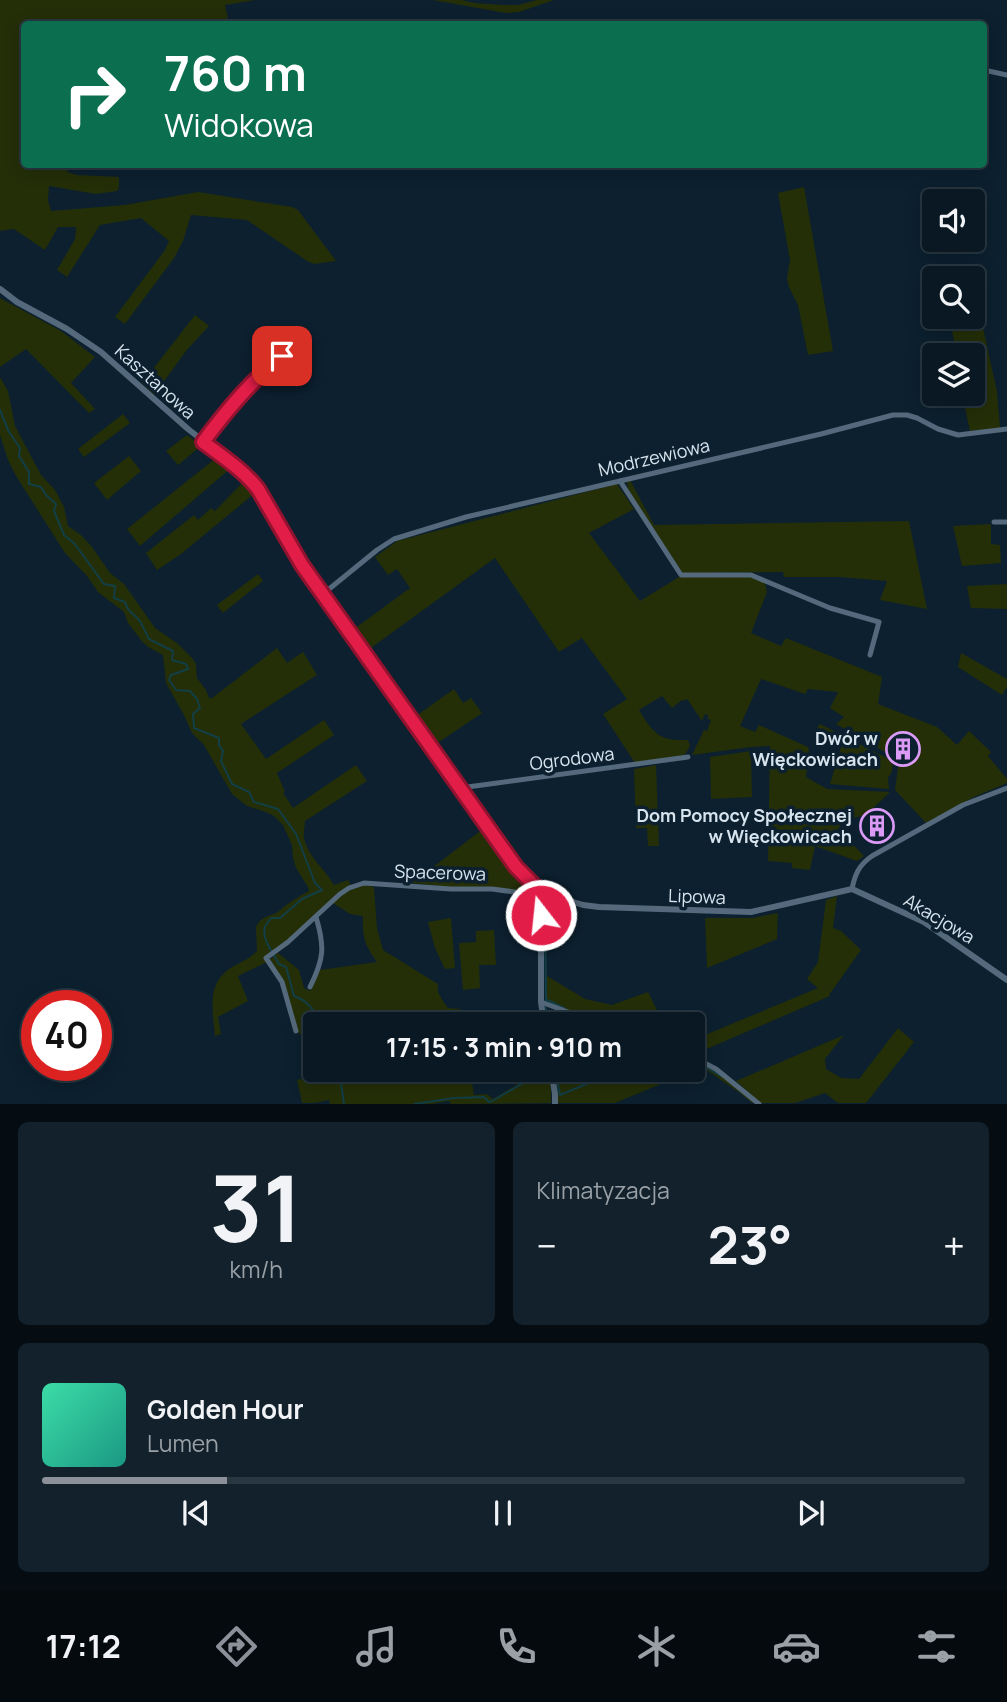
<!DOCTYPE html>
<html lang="pl">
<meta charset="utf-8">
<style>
:root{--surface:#091823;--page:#12212b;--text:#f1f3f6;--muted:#99a0a6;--line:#293741;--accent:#8c9099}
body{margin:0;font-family:Manrope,sans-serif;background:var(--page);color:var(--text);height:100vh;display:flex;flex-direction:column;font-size:26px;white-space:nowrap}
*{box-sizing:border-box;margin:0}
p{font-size:23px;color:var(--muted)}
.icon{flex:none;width:38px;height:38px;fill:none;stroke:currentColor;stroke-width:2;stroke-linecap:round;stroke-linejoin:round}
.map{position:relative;height:1104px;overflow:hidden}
.drawer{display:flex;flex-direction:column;gap:18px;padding:18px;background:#050d13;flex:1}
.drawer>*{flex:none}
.banner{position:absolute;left:21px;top:21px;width:966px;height:147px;border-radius:7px;box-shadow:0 4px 18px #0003,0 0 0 2px var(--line);background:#0b6e4f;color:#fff;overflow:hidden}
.fabs{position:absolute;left:922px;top:189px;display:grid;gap:14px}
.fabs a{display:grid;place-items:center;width:63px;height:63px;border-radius:7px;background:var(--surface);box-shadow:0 4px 18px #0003,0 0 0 2px var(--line);font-size:35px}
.speed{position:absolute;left:21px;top:990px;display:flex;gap:14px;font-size:35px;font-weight:700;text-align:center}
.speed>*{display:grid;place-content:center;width:91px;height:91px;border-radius:50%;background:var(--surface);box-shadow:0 4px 18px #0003,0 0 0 2px var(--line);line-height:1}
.speed .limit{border:10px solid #d22;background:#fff;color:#111}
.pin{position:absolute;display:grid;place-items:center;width:60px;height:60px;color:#fff;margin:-30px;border-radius:14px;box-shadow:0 4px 10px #0006}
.me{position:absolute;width:77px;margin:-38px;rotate:344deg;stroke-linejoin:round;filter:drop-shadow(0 0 5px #0008)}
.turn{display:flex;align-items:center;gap:24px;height:147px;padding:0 28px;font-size:32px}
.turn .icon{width:91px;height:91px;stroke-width:2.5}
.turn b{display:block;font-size:49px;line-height:60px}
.big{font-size:52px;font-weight:700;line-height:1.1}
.drawer .widget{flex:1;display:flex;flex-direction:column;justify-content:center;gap:10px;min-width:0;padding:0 24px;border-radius:10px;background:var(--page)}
.drawer .dial{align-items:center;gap:0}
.dial b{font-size:91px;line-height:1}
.song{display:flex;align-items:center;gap:21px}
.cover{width:84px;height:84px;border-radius:10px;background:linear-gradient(135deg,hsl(160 70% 55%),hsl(170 70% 35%))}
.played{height:7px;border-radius:4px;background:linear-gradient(90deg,var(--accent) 20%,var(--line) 20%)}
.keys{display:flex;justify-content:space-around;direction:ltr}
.heat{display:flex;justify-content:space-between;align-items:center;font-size:38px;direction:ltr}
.drawer .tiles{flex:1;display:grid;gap:18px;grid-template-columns:1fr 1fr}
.widget:last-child{grid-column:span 2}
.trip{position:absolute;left:303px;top:1012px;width:402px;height:70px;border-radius:7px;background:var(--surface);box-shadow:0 4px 18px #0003,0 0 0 2px var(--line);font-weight:700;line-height:70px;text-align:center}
.menu{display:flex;height:112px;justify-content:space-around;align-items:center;background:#040a0e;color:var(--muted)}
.menu .icon{width:49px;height:49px}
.menu .selected{color:var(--accent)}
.menu b{font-size:32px;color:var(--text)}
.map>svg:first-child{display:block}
.green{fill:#242f08}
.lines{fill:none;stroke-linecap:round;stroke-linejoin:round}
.stream{stroke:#123e46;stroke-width:2}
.minor{stroke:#54697b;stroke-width:5}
.tertiary{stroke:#54697b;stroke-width:6}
.route-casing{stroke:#92132f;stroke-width:18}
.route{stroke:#e11d48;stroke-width:12}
.labels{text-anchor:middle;stroke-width:7;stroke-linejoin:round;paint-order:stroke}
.street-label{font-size:18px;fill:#d7e4ee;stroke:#0c202f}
.poi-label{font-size:18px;font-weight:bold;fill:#d7e4ee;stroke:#0c202f;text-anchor:end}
</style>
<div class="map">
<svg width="1007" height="1104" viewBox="0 0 1007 1104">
<rect width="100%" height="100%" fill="#0c202f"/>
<path class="green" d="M 0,0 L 255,0 L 225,5 L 229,24 L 24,24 L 24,164 L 69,165 L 67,172 L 77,175 L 119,177 L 119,188 L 117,191 L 96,194 L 49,186 L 48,200 L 51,211 L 125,205 L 198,192 L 292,207 L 298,210 L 336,261 L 314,264 L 307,261 L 247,220 L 191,215 L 183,241 L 174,258 L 125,324 L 115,317 L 165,250 L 169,241 L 141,218 L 100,225 L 67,277 L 57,270 L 75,239 L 76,227 L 58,227 L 45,250 L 14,229 L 0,231 Z
M 433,0 L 462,0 L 474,3 L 504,5 L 518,5 L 537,0 L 554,0 L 519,12 L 506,13 Z
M 804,187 L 833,351 L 808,355 L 798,305 L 789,287 L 787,278 L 790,260 L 778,193 Z
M 0,298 L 61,331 L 95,357 L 71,383 L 95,409 L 89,413 L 26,349 L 0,367 Z
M 979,309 L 997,392 L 1000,428 L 970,431 L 962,394 L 973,394 L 973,355 L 956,355 L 950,317 L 973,317 L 973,310 Z
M 195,315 L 209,326 L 186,351 L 154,395 L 142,383 Z
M 0,377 L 8,391 L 15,426 L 41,475 L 55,490 L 64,507 L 68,526 L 81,535 L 92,547 L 110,573 L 124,584 L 155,628 L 177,643 L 192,658 L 196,664 L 197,678 L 206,690 L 209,698 L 212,698 L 277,648 L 287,663 L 303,652 L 317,675 L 241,724 L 266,759 L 324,720 L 334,735 L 277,773 L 285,792 L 283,793 L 293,808 L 356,765 L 367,781 L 305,821 C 305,826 303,833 304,838 C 308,857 325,869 334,885 L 348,880 L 351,885 L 297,934 L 265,957 L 267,962 L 238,976 L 248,1001 L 218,1017 L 221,1034 L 215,1036 C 213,1012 206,985 229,969 C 238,963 249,960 257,951 L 256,927 C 263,914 269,918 279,911 C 288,903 298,897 309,891 L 308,887 L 296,868 L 293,858 L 292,845 L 283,825 L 274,816 L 266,812 L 247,806 L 232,794 L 204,745 L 192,733 L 184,715 L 166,683 L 163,655 L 148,647 L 141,640 L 128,623 L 124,612 L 98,592 L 87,576 L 65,553 L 16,476 L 8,460 L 0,435 Z
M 123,414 L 130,423 L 84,457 L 78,449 Z
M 187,435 L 201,446 L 178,465 L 166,451 Z
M 129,456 L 141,471 L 107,500 L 94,483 Z
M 216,458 L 231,468 L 140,546 L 127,529 Z
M 245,480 L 255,493 L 181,554 L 157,570 L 146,553 L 194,515 L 198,520 L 211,508 L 215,511 Z
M 630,480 L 654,525 L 909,521 L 927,609 L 880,600 L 887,581 L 840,577 L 784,577 L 783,572 L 682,573 L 628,489 L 627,481 Z
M 617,484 L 634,509 L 589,533 L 640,601 L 679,577 L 748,576 L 765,583 L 767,592 L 751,633 L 781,646 L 786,638 L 882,677 L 878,704 L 937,727 L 957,745 L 969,731 L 991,752 L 988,756 L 1007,779 L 1007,783 L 974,797 L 926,823 L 895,790 L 899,760 L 836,724 L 844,717 L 830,708 L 838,692 L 808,689 L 805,694 L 761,679 L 740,726 L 755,732 L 759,725 L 808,747 L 809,751 L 806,777 L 827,789 L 890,792 L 866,815 L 845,820 L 838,829 L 864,856 L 857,861 L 815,846 L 810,870 L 792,868 L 792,863 L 768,861 L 770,746 L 751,747 L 692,755 L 704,730 L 707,731 L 711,720 L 708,719 L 708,715 L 705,714 L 702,721 L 687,699 L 683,701 L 682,700 L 672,708 L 662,696 L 639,710 C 654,734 659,741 688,740 L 690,746 L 684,756 L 635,763 L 603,714 L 627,699 L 582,638 L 559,652 L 495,558 L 368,650 L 354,629 L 410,588 L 397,569 L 388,575 L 375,557 L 397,541 Z
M 991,524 L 991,544 L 1000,545 L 1001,563 L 962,566 L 953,526 Z
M 258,574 L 263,581 L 223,613 L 217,605 Z
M 1007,584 L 1007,609 L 971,608 L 967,586 Z
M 961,653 L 1007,679 L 1007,687 L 1002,695 L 958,667 Z
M 454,689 L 463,703 L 471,698 L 482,713 L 436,744 L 416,716 Z
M 820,724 L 887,758 L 893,765 L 891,774 L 888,777 L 889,789 L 830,784 L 841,747 L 830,741 L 817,727 Z
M 751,751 L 752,797 L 711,799 L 710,757 Z
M 656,765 L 659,846 L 648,846 L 647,828 L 636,828 L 634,769 Z
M 483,829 L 511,869 L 532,891 L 450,887 L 412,883 Z
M 364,885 L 374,887 L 377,928 L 383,950 L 438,984 C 436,993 443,1001 448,1008 L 460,1009 L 463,1024 L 315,1024 L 315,1040 L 314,1037 L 299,1034 L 282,980 L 270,959 L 278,953 L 299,970 L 304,988 L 310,991 L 320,970 L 377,962 C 365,946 362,937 363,916 L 350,914 L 333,903 L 347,891 Z
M 837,896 L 833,928 L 841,931 L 861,950 L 829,995 L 830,996 L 695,1054 L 693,1053 L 693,1040 L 818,988 L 807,979 L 818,962 L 826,900 Z
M 778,913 L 777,939 L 707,968 L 705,918 L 752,918 Z
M 451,918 L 455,968 L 445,969 L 435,948 L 428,922 Z
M 494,930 L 496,965 L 479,965 L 480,988 L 463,990 L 459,943 L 476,942 L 476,931 Z
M 547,976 L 585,999 L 612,1005 L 648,992 L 657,1010 L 628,1024 L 593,1024 L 561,1006 L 547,1001 Z
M 898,1028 L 914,1042 L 866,1103 L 838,1103 L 825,1093 L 795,1103 L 761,1103 L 736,1081 L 844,1035 L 825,1059 L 826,1069 L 841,1078 L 859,1079 Z
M 693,1059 L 720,1074 L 758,1103 L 752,1103 L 740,1093 L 702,1067 L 615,1103 L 558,1103 L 558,1088 L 553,1069 L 693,1069 Z
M 330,1069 L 346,1069 L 354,1082 L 404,1075 L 406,1069 L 470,1069 L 474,1095 L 487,1094 L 493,1099 L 543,1069 L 546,1069 L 551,1088 L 551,1103 L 451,1104 L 449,1101 L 432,1104 L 330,1104 L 329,1100 L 315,1103 L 302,1103 L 297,1080 L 331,1072 Z"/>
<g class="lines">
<path class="stream" d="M 0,410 L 9,432 L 20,448 L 19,456 L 29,472 L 29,484 L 41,487 L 46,495 L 56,504 L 54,511 L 64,535 L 74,543 L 104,584 L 115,586 L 114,598 L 125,602 L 128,609 L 140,621 L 149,639 L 173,651 L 172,660 L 186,664 L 188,669 L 171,675 L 169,680 L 176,690 L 190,691 L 197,699 L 200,708 L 193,714 L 194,728 L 219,738 L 219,745 L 223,751 L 221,761 L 232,784 L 249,792 L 254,802 L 278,809 L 296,834 L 315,883 L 322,890 L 302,899 L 280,918 L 271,918 C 269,921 266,924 265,927 C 261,939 274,954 279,964 L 286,967 L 294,996 C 309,1001 314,1011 321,1024
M 545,909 L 546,1002
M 547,1000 L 564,1008
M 546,1007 L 548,1024
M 693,1060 L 721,1076
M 339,1069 L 344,1104
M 555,1069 L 560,1095 L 622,1069
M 414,1104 L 454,1098 L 484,1097 L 489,1102 L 492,1101 L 544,1071"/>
<path class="minor" d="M 984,70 L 1007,75
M 203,442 C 229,409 251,382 283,355
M 620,481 L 681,575 L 751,575 L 830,608 L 879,622 L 870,655
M 994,522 L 1007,522
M 323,594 L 377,550 L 394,539 L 466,517 L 821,434 L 893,415 L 907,415 L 917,418 L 938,429 L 958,435 L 1007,429
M 460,788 L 688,757
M 852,889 C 855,874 859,865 872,856 L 963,805 L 1007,788
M 310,987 C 324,959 325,947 316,917
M 541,1002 L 568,1012 L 589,1024
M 296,1031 L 282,982 L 266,958 L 288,942 L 340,894 L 349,888 L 364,883 L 451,889 L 492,889 L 530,894 L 541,892
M 693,1057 L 716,1069 L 759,1104"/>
<path class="tertiary" d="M 0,289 L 17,302 L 67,329 L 101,352 L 188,429 L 244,473 L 258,489 L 302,565 L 516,867 L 541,892 L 583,905 L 599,907 L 751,912 L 852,889 L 924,922 L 1007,980
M 541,892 L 541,1002 L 544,1024
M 551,1069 L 555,1094 L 555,1104"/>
</g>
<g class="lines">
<g class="route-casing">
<path id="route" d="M 282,356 C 251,381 227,410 203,442 C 223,457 243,470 258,489 L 302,565 L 516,867 L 541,892 L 541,915"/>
</g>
<use href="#route" class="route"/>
</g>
<defs>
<g id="building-ring" transform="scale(1.75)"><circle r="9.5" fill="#0c202f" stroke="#da9af6" stroke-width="1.5"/><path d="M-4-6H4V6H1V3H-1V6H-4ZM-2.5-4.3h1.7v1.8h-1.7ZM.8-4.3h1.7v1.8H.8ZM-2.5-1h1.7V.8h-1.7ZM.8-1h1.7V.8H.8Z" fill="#da9af6"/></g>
</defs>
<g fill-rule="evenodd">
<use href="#building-ring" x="903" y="749"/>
<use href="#building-ring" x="877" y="826"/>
</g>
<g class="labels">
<g class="street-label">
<text transform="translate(155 382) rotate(42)" y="6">Kasztanowa</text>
<text transform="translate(654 458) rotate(-13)" y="6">Modrzewiowa</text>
<text transform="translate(572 759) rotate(-7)" y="6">Ogrodowa</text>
<text transform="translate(440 873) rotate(2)" y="6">Spacerowa</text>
<text transform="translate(697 897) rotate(2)" y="6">Lipowa</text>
<text transform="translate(939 919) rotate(31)" y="6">Akacjowa</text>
</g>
<g class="poi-label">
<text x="878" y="745">Dwór w<tspan x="878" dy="21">Więckowicach</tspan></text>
<text x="852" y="822">Dom Pomocy Społecznej<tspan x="852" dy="21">w Więckowicach</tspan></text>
</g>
</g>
</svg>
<div class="fabs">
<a><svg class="icon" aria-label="sound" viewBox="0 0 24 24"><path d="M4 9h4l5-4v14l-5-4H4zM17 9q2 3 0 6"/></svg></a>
<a><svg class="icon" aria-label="search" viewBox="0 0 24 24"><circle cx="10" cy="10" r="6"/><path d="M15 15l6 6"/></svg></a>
<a><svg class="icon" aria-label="layers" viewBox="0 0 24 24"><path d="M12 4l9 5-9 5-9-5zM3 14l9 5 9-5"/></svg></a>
</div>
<div class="speed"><div class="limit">40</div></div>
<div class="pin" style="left:282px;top:356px;background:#d93025"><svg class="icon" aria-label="arrive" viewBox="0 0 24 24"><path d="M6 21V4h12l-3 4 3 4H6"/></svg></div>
<svg class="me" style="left:541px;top:915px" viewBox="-20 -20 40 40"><circle r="17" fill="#e11d48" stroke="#fff" stroke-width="3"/><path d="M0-11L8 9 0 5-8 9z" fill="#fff"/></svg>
<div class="trip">17:15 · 3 min · 910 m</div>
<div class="banner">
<div class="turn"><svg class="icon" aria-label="right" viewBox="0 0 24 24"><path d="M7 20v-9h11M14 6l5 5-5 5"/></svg><div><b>760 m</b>Widokowa</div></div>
</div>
</div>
<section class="drawer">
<div class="tiles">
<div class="widget dial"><b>31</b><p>km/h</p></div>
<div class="widget"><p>Klimatyzacja</p>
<div class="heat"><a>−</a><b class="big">23°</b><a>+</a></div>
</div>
<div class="widget">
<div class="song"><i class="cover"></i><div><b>Golden Hour</b><p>Lumen</p></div></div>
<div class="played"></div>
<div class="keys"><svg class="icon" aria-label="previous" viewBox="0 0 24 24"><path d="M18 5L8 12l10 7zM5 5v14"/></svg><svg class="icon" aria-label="pause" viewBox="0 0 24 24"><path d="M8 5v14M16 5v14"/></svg><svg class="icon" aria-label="next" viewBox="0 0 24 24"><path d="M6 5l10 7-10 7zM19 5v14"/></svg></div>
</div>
</div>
</section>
<nav class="menu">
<b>17:12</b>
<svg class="icon selected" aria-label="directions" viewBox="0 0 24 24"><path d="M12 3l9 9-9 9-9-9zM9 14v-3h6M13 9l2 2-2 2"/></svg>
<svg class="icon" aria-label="music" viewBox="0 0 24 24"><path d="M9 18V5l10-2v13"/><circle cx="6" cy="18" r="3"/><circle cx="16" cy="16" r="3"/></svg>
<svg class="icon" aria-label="phone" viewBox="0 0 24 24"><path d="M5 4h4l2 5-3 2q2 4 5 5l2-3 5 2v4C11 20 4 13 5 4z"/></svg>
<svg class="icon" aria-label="climate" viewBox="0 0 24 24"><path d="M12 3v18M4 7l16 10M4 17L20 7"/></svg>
<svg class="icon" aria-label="car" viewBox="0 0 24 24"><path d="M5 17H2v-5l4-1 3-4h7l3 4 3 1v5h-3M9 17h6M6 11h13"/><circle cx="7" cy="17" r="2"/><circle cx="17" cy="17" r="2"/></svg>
<svg class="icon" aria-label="filters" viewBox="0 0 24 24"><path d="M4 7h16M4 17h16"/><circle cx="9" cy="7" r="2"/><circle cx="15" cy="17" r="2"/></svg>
</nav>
